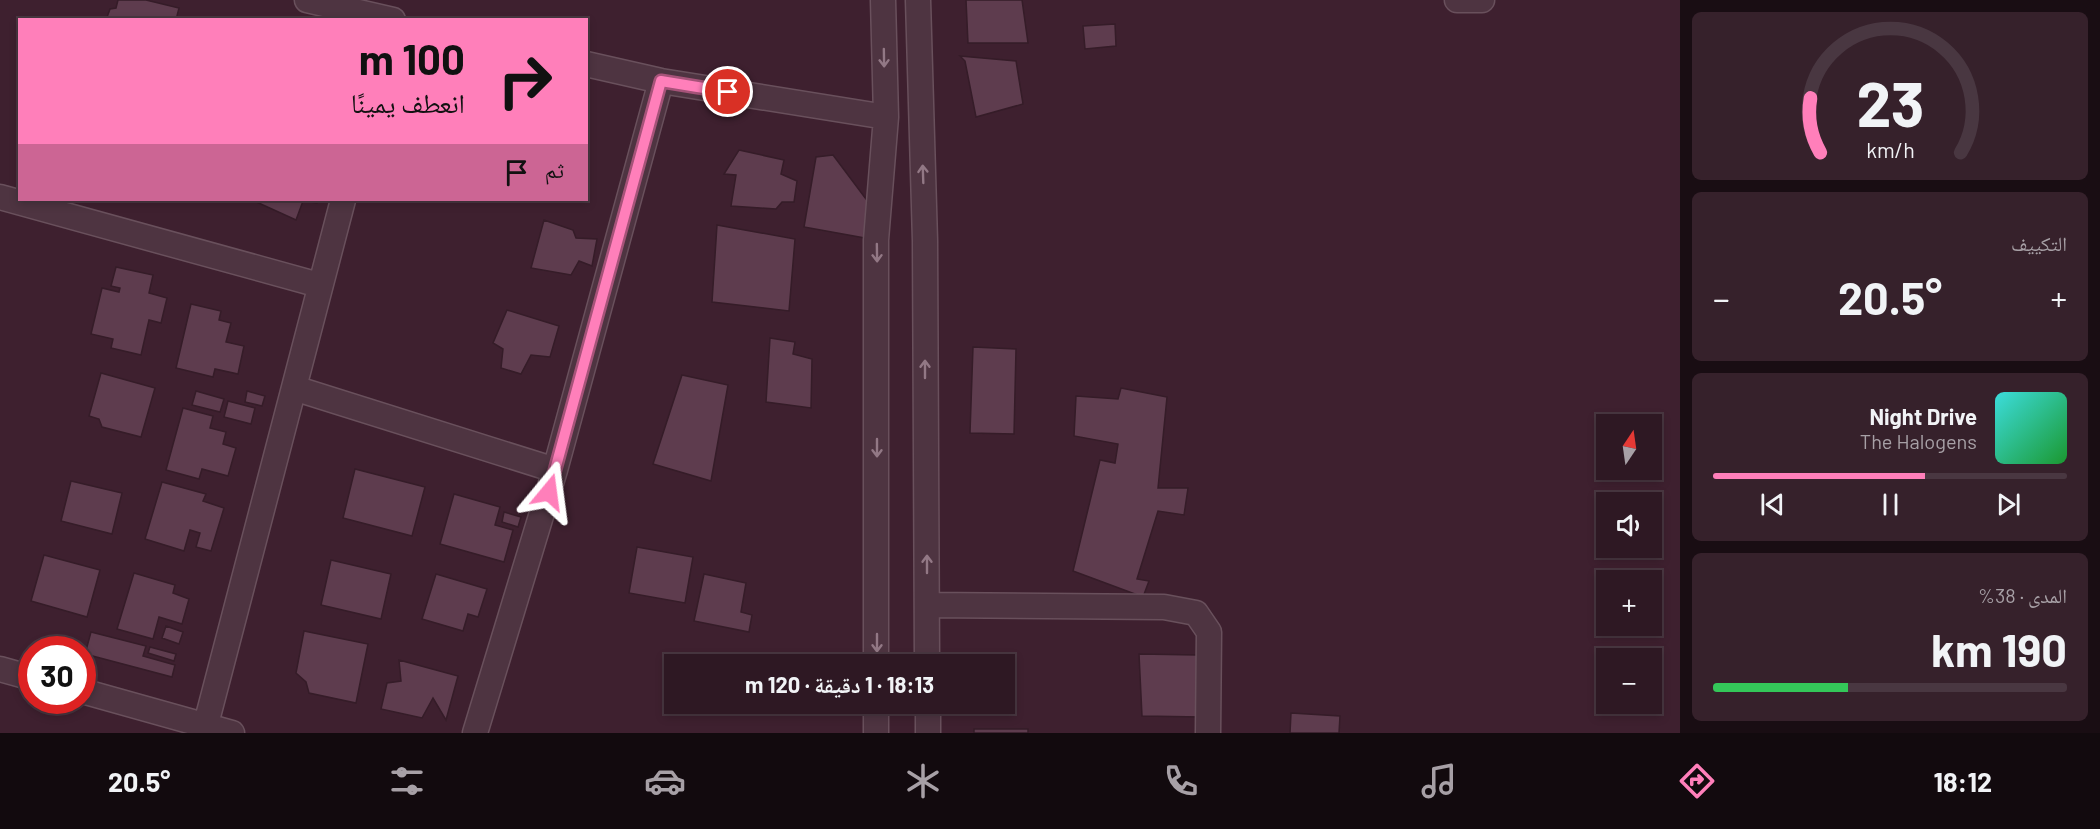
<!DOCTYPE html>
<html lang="ar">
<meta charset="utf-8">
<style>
:root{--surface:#2e1823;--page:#36212b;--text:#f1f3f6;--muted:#a7a0a6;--line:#493741;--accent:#ff7fba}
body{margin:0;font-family:Barlow,"Noto Naskh Arabic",sans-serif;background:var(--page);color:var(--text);direction:rtl;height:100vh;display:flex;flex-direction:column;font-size:22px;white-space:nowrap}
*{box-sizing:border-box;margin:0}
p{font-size:20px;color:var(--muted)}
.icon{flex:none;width:33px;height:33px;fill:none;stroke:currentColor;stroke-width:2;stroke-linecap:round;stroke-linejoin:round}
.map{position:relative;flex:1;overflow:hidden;direction:ltr}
.side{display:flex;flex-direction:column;gap:12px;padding:12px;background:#190d13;width:420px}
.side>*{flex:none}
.top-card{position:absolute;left:18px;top:18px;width:570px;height:183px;border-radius:0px;box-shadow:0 3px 9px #0003,0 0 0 2px var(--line);direction:rtl;background:#ff7fba;color:#111;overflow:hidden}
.needle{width:39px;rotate:13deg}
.tools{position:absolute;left:1596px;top:414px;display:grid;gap:12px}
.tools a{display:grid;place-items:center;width:66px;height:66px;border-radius:0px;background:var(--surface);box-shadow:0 3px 9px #0003,0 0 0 2px var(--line);font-size:30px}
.speed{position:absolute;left:18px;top:636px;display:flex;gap:12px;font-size:30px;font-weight:700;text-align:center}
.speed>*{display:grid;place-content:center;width:78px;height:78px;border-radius:50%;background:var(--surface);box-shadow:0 3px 9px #0003,0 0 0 2px var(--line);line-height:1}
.speed .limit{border:9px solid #d22;background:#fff;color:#111}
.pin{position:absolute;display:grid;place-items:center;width:51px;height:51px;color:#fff;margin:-26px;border:3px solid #fff;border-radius:50%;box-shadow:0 2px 6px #0007}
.me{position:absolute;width:66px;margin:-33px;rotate:16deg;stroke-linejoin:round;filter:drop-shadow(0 0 4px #0008)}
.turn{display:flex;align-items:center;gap:21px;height:126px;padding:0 24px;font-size:27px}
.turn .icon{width:78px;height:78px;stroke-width:2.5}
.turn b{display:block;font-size:42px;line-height:51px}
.then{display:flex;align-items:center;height:57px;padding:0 24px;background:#0003;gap:12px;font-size:22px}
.big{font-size:45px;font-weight:700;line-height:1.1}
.side .widget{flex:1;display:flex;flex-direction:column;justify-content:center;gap:9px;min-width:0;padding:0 21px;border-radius:9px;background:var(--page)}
.side .dial{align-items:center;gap:0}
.dial svg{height:156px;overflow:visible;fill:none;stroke:var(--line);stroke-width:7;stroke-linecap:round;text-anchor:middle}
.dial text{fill:var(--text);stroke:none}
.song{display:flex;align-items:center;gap:18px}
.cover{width:72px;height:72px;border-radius:9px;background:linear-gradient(135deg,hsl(180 70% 55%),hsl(130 70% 35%))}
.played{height:6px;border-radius:3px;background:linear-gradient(90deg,var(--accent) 60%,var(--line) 60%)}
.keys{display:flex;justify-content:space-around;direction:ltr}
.heat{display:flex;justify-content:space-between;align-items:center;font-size:33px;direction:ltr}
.charge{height:9px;border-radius:4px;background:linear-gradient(90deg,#34c759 38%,var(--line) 0)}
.trip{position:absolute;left:664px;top:654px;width:351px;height:60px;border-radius:0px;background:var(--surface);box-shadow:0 3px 9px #0003,0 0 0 2px var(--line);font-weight:700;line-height:60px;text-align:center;direction:rtl}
.dock{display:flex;height:96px;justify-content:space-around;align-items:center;background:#120a0e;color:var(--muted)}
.dock .icon{width:42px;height:42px}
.dock .current{color:var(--accent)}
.dock b{font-size:27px;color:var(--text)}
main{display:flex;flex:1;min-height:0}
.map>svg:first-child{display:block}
.building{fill:#5e3c4e;stroke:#351c28;stroke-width:1.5}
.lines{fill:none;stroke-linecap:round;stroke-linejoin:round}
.minor-casing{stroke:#69505c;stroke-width:27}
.minor{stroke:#4e3441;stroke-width:24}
.oneway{stroke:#927885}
.route-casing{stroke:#a65379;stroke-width:15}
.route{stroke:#ff7fba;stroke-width:10}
</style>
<main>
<section class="side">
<div class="widget dial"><svg viewBox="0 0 100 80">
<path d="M14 69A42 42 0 1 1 86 69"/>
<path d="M14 69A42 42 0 0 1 9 41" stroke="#ff7fba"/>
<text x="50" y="56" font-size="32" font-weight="700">23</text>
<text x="50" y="72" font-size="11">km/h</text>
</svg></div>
<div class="widget"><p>التكييف</p>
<div class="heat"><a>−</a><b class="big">20.5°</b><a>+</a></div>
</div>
<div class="widget">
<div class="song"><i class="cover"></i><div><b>Night Drive</b><p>The Halogens</p></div></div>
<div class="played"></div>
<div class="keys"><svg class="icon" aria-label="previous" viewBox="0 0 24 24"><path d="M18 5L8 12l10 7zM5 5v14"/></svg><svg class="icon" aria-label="pause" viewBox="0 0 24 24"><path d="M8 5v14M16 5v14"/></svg><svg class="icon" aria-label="next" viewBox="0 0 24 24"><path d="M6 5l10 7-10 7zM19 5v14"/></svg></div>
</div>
<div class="widget"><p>المدى · 38%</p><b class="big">190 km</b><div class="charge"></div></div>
</section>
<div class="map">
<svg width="1680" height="733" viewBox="0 0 1680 733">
<rect width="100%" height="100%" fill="#3e202f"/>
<path class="building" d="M 118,0 L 146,0 L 179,8 L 176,20 L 106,20 L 110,9 L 116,8 Z
M 966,0 L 1022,0 L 1028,43 L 968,43 Z
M 1115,24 L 1116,46 L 1085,49 L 1083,26 Z
M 960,56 L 1016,61 L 1023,104 L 976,117 L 965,61 Z
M 739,150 L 784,160 L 781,174 L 797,181 L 794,202 L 782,202 L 776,209 L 731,206 L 736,175 L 724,174 Z
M 833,155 L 869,203 L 876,240 L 804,227 L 816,157 Z
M 252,200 L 318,200 L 317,203 L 303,201 L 296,220 Z
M 544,220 L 573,230 L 576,238 L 597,239 L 592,266 L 579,261 L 571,275 L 531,268 Z
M 717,225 L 795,239 L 789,311 L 712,302 Z
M 116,267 L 153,275 L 149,293 L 167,298 L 161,323 L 149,320 L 141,355 L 111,348 L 113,339 L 91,334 L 102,288 L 119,292 L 120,288 L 111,286 Z
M 191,304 L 221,311 L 219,320 L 231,323 L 226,342 L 244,346 L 238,374 L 215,369 L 213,377 L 176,368 Z
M 507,310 L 559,326 L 550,357 L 531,355 L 521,374 L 501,368 L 503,349 L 493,343 Z
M 770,338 L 795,342 L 793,354 L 812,359 L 811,408 L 766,402 Z
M 973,347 L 1016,349 L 1014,434 L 970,433 Z
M 101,373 L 155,388 L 141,437 L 102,427 L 99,419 L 89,416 Z
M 682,375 L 728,385 L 711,481 L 653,464 Z
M 1121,388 L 1167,397 L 1158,488 L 1188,488 L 1184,515 L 1158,511 L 1137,579 L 1149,581 L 1143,597 L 1073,571 L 1100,460 L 1115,463 L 1118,444 L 1074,436 L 1076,396 L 1118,399 Z
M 196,391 L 224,399 L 220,412 L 192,405 Z
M 247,391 L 265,396 L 262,406 L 245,402 Z
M 228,401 L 255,408 L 251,424 L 224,417 Z
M 183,408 L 213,416 L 210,428 L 226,432 L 223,444 L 236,448 L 228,476 L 202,469 L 199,479 L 166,470 Z
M 355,469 L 425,487 L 412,536 L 343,518 Z
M 71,481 L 122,493 L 112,534 L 61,521 Z
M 162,482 L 206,494 L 203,501 L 224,508 L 211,551 L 196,547 L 200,533 L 190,530 L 184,551 L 145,539 Z
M 454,494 L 500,507 L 495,525 L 513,530 L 504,562 L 440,544 Z
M 504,512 L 521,517 L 518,527 L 502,522 Z
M 637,547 L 693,557 L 685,603 L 629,593 Z
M 44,555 L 100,570 L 87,617 L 31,601 Z
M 331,560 L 391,574 L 381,619 L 321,605 Z
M 134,573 L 175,585 L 173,593 L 189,599 L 182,624 L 159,617 L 153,639 L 117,629 Z
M 436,574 L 487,589 L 478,617 L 468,614 L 463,631 L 422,619 Z
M 704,574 L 746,583 L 741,612 L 752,615 L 749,632 L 694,621 Z
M 166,626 L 183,632 L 179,644 L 162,638 Z
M 304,631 L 368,644 L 356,703 L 309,693 L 306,682 L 296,673 Z
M 91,632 L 146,646 L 143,656 L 175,665 L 172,677 L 85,654 Z
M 150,647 L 176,654 L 174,661 L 148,653 Z
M 1139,654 L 1197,655 L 1202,717 L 1142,716 Z
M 399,660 L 458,676 L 446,720 L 433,698 L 422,718 L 381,709 L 387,683 L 401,681 Z
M 1291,713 L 1340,716 L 1339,733 L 1290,733 Z
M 974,729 L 1028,729 L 1028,733 L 974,733 Z"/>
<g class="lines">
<g class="minor-casing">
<path id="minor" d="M 307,0 L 393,20
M 918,0 L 925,241 L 927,664
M 1457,0 L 1482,0
M 586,64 L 661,81 L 886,117
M 0,197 L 319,285
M 294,388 L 555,470
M 927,605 L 1164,607 L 1196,613 L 1209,632 L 1208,733
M 876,664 L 876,240 L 886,117 L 883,0
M 0,669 L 32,678
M 82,691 L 232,733
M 928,704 L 928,733
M 206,724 L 343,200
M 475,733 L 555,470 L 661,81
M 876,733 L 876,704"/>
</g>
<use href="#minor" class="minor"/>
</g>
<defs><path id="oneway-shaft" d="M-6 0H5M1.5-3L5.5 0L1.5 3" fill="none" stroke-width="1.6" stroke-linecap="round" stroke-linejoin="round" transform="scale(1.5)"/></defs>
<g class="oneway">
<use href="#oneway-shaft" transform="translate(884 58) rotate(89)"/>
<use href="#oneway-shaft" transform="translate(923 174) rotate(-92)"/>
<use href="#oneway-shaft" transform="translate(877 253) rotate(89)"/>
<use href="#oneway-shaft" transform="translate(925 369) rotate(-90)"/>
<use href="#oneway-shaft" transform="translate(877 448) rotate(90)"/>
<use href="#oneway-shaft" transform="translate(927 564) rotate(-90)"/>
<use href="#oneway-shaft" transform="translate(877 643) rotate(90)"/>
</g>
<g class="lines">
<g class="route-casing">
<path id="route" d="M 549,492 L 661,81 L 728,92"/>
</g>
<use href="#route" class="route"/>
</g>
</svg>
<div class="tools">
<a><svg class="needle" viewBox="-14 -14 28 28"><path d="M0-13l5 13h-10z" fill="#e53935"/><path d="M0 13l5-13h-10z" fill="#a7a0a6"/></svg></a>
<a><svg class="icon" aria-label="sound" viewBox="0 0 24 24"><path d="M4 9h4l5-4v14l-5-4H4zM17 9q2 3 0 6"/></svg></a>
<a>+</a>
<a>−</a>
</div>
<div class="speed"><div class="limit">30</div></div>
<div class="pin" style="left:728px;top:92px;background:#d93025"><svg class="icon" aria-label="arrive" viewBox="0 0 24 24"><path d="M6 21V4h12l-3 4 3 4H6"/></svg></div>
<svg class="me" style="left:549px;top:492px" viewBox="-20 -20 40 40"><path d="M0-17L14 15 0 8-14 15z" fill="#ff7fba" stroke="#fff" stroke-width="4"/></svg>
<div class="trip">18:13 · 1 دقيقة · 120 m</div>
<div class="top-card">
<div class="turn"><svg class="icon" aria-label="right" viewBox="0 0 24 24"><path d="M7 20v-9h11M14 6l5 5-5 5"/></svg><div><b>100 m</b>انعطف يمينًا</div></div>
<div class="then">ثم<svg class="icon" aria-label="arrive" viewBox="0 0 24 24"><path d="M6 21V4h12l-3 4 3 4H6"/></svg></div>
</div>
</div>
</main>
<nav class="dock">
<b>18:12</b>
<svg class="icon current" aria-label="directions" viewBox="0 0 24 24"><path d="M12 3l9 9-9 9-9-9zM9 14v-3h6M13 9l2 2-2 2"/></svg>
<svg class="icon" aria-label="music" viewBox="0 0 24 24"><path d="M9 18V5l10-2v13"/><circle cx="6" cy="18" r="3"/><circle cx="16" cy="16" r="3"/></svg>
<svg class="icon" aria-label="phone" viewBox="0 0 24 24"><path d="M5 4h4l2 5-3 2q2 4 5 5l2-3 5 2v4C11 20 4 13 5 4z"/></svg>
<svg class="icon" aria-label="climate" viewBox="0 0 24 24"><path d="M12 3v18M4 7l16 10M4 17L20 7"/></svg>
<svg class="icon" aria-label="car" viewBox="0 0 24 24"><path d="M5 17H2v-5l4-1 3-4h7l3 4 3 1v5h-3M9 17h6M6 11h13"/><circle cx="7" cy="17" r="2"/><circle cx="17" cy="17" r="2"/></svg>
<svg class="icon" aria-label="filters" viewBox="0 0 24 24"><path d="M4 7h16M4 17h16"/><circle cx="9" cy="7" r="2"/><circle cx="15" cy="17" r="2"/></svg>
<b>20.5°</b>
</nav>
